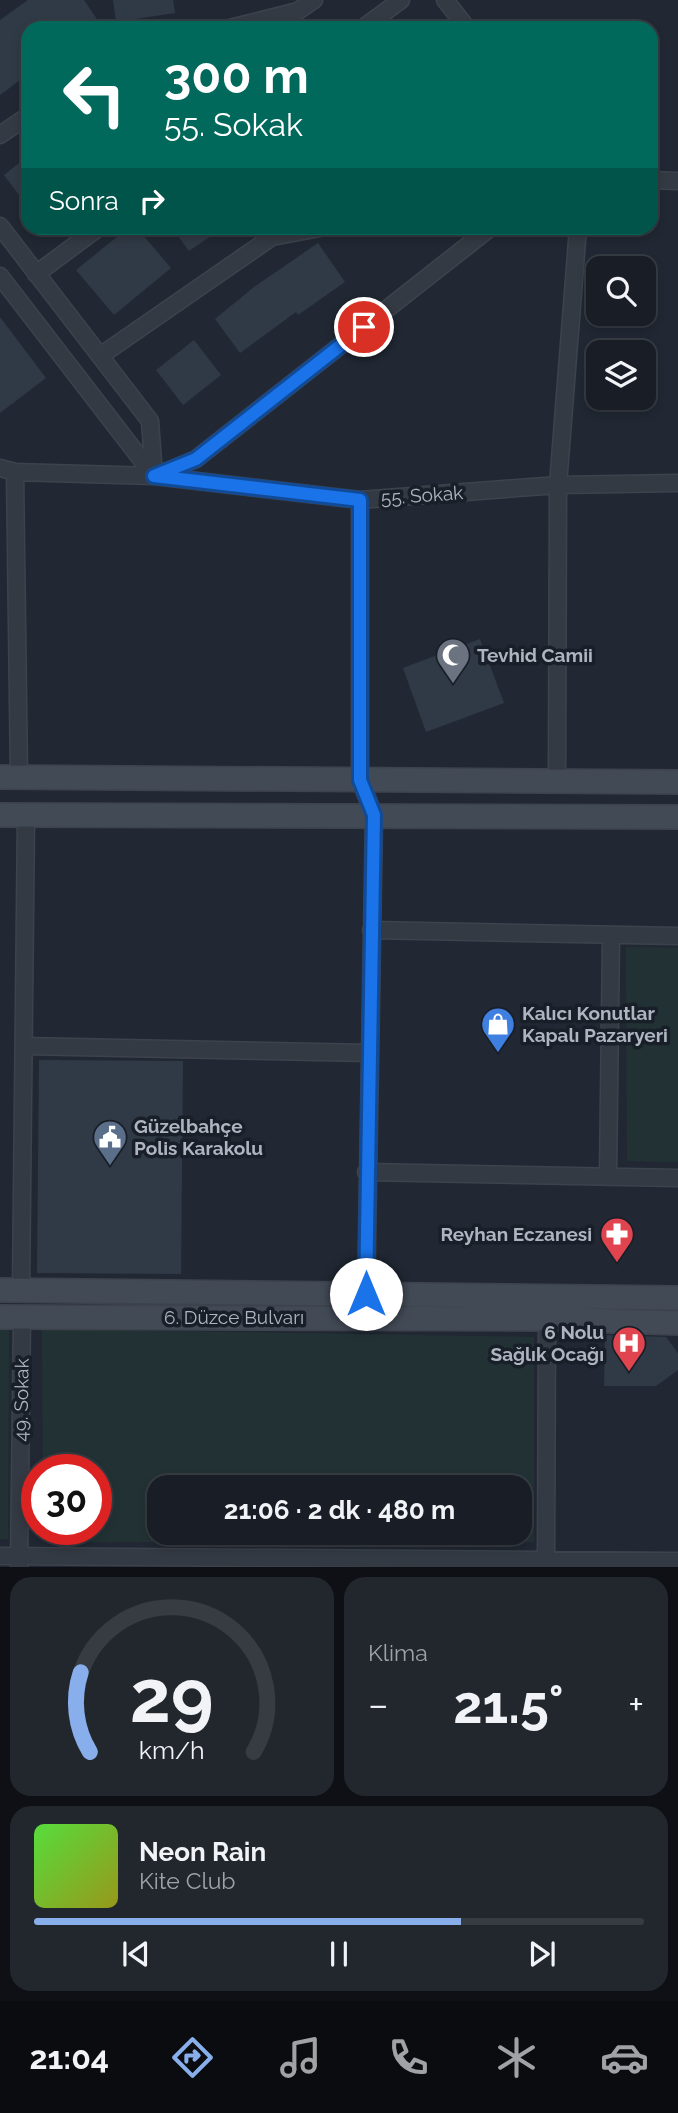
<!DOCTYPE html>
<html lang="tr">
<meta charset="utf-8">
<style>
:root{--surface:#191e26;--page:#22272e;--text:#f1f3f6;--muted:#9fa2a7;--line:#373c43;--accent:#88afeb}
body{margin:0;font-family:Raleway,sans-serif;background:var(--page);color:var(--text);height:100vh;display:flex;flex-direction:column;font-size:26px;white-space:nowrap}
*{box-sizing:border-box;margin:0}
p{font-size:23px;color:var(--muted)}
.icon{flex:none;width:38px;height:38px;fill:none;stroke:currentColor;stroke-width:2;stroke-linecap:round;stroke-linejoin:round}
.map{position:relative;height:1567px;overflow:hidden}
.panel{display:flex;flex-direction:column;gap:10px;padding:10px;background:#0e1015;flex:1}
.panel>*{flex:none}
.banner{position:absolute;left:21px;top:21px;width:637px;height:214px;border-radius:21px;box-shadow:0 4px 10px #0003,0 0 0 2px var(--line);background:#00695c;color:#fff;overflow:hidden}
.buttons{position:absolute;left:586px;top:256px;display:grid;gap:14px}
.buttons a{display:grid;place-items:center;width:70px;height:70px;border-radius:14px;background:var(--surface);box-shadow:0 4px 10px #0003,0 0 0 2px var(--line);font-size:35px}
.speed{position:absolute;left:21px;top:1454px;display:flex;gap:14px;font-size:35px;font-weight:700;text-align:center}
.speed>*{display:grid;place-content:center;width:91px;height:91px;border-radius:50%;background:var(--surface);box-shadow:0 4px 10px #0003,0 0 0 2px var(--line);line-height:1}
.speed .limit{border:10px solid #d22;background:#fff;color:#111}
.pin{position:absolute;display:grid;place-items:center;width:60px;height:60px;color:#fff;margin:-30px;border:4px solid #fff;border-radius:50%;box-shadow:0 2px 7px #0007}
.me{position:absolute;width:77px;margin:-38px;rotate:0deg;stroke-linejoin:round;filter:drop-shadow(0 0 5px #0008)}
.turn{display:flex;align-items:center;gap:24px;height:147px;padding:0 28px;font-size:32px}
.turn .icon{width:91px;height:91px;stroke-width:2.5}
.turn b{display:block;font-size:49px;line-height:60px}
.then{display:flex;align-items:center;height:66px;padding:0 28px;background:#0003;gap:14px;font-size:26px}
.big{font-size:52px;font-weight:700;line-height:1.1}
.panel .card{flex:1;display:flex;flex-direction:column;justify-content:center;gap:10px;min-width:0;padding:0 24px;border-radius:21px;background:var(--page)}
.panel .dial{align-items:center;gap:0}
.dial svg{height:182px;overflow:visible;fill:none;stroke:var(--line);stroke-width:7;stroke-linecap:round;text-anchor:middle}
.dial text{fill:var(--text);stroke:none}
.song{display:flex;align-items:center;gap:21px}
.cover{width:84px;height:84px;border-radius:10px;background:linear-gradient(135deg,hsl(110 70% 55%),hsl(60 70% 35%))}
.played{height:7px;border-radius:4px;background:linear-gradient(90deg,var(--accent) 70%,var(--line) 70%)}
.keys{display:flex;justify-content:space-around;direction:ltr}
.heat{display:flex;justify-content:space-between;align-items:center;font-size:38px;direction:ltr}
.panel .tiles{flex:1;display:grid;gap:10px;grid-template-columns:1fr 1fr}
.card:last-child{grid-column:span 2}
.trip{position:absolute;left:147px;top:1475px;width:385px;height:70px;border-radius:21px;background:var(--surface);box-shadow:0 4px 10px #0003,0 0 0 2px var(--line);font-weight:700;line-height:70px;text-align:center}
.menu{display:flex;height:112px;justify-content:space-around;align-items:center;background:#0a0c0f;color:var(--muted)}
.menu .icon{width:49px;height:49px}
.menu .current{color:var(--accent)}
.menu b{font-size:32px;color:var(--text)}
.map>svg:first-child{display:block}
.green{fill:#223234;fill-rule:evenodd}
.building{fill:#303a46}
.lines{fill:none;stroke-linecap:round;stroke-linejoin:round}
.street-casing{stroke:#3d434d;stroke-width:19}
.secondary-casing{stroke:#3d434d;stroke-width:26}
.street{stroke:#343a43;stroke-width:16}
.secondary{stroke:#424a56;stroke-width:23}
.route-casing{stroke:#114b97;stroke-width:18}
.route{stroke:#1a73e8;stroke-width:12}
.labels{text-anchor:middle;stroke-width:7;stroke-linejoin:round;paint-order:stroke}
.street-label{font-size:19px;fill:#aeb5c1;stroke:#191f28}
.poi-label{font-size:19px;font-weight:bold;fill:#aeb5c1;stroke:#191f28;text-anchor:start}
</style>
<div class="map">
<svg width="678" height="1567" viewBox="0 0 678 1567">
<rect width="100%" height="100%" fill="#212833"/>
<path class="green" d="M 626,947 L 678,948 L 678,1162 L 627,1161 Z
M 0,1328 L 9,1328 L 8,1539 L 0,1539 Z
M 42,1329 L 534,1337 L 534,1542 L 43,1542 L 43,1530 L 96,1530 L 96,1470 L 43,1470 ZM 159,1488 L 520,1488 L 520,1533 L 159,1533 Z"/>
<path class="building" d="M 28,0 L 84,0 L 103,28 L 28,28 L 28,74 L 0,95 L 0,20 Z
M 113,0 L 173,0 L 175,13 L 116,22 Z
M 28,156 L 28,207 L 4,175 Z
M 128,228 L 137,228 L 171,268 L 114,315 L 76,270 Z
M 172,228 L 223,228 L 189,251 Z
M 318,243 L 345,282 L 298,315 L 296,312 L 240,353 L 215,319 L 254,287 Z
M 0,317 L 46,378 L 0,413 Z
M 194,340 L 221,375 L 183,405 L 156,370 Z
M 480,639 L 504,703 L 426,732 L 403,668 Z
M 39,1060 L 183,1061 L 181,1274 L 37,1273 Z
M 605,1335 L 666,1337 L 678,1353 L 678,1370 L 656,1386 L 604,1386 Z"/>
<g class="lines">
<g class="street-casing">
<path id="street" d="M 445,0 L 467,28
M 230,28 L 298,11 L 314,0
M 363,28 L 401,0
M 0,135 L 28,116
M 651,180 L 678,181
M 0,226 L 150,421 L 154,476
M 36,274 L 98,228
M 0,276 L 154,476
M 100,356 L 272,237 L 320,228
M 0,468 L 15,472 L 154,476 L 360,500 L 558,485 L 678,483
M 15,472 L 19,778
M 156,476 L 196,459 L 490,228
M 360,500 L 360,780 L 374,815 L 366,1303
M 557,782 L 558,485 L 578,228
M 371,930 L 678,936
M 24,1046 L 369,1053
M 366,1172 L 678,1178
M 608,1177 L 611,935
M 21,1290 L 26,815
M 0,1556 L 678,1561
M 19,1566 L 22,1317
M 546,1567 L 547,1319"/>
</g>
<g class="secondary-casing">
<path id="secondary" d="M 0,777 L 678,782
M 0,815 L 678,817
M 0,1290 L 678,1298
M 0,1317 L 547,1319 L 678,1323"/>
</g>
<use href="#street" class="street"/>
<use href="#secondary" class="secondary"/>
</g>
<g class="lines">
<g class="route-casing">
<path id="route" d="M 364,327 L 196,459 L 154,476 L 360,500 L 360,780 L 374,815 L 366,1294"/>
</g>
<use href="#route" class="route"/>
</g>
<defs>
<g id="mosque-pin" transform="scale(1.75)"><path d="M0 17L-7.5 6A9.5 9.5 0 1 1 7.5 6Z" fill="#6b7280" stroke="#191f28"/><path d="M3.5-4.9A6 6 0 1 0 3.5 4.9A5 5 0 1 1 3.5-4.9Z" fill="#fff"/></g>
<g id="shop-pin" transform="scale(1.75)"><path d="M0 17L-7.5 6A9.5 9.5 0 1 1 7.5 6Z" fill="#3f7fe0" stroke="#191f28"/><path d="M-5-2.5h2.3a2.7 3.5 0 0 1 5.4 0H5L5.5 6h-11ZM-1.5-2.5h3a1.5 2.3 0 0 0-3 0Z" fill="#fff"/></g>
<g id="civic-pin" transform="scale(1.75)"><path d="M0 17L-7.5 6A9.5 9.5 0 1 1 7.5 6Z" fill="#5c6f8a" stroke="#191f28"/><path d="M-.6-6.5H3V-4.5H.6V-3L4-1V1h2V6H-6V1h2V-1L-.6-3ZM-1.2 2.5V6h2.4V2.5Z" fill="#fff"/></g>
<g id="pharmacy-pin" transform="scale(1.75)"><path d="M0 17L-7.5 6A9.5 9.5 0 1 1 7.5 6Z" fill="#e0444e" stroke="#191f28"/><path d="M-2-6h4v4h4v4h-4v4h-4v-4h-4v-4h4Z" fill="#fff"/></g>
<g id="hospital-pin" transform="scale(1.75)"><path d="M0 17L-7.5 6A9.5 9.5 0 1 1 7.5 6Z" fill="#e0444e" stroke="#191f28"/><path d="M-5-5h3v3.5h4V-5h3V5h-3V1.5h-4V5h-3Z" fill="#fff"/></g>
</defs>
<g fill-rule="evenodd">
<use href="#mosque-pin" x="453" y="655"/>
<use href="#shop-pin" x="498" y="1024"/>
<use href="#civic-pin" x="110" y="1137"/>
<use href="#pharmacy-pin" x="617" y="1234"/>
<use href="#hospital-pin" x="629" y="1343"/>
</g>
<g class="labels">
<g class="street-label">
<text transform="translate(422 495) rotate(-4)" y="7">55. Sokak</text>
<text x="234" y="1324">6. Düzce Bulvarı</text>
<text transform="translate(21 1400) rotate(-89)" y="7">49. Sokak</text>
</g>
<g class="poi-label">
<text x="477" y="662">Tevhid Camii</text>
<text x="522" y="1020">Kalıcı Konutlar<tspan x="522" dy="22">Kapalı Pazaryeri</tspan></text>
<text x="134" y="1133">Güzelbahçe<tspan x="134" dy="22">Polis Karakolu</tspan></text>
<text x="592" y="1241" text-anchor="end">Reyhan Eczanesi</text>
<text x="604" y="1339" text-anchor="end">6 Nolu<tspan x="604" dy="22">Sağlık Ocağı</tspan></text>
</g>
</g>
</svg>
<div class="buttons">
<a><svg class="icon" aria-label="search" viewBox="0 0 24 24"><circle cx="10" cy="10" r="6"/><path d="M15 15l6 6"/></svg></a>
<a><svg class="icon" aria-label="layers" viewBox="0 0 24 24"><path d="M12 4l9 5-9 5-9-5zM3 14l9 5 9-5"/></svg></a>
</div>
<div class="speed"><div class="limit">30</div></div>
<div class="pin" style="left:364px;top:327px;background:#d93025"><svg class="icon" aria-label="arrive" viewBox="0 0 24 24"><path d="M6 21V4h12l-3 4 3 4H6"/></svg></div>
<svg class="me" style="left:366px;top:1294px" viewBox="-20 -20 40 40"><circle r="19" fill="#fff"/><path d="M0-13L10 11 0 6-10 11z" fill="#1a73e8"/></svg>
<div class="trip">21:06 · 2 dk · 480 m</div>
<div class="banner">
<div class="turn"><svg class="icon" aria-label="left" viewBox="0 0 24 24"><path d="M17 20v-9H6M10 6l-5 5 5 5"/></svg><div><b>300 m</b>55. Sokak</div></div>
<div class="then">Sonra<svg class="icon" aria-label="right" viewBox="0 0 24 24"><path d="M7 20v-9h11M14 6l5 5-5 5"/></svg></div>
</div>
</div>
<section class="panel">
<div class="tiles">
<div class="card dial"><svg viewBox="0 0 100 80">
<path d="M14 69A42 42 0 1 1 86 69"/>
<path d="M14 69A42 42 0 0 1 10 34" stroke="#88afeb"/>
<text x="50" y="56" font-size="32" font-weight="700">29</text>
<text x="50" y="72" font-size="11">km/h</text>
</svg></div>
<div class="card"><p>Klima</p>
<div class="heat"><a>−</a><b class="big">21.5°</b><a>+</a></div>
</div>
<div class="card">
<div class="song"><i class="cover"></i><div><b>Neon Rain</b><p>Kite Club</p></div></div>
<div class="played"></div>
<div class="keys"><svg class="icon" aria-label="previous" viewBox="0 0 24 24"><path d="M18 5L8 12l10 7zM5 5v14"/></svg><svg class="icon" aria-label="pause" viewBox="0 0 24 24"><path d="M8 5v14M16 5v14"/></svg><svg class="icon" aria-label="next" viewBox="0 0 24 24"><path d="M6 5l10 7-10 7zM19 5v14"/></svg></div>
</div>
</div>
</section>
<nav class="menu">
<b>21:04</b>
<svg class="icon current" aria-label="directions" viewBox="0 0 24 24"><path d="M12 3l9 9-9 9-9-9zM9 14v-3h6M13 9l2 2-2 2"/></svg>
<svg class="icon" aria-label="music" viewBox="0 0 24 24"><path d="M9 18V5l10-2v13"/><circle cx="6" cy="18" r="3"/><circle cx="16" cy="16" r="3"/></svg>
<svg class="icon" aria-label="phone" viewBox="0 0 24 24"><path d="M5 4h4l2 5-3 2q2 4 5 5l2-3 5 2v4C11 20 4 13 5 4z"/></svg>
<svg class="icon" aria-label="climate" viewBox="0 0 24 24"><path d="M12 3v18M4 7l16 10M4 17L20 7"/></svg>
<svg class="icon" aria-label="car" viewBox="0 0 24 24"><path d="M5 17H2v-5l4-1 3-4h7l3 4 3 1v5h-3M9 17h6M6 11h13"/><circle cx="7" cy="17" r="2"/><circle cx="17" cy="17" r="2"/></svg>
</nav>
